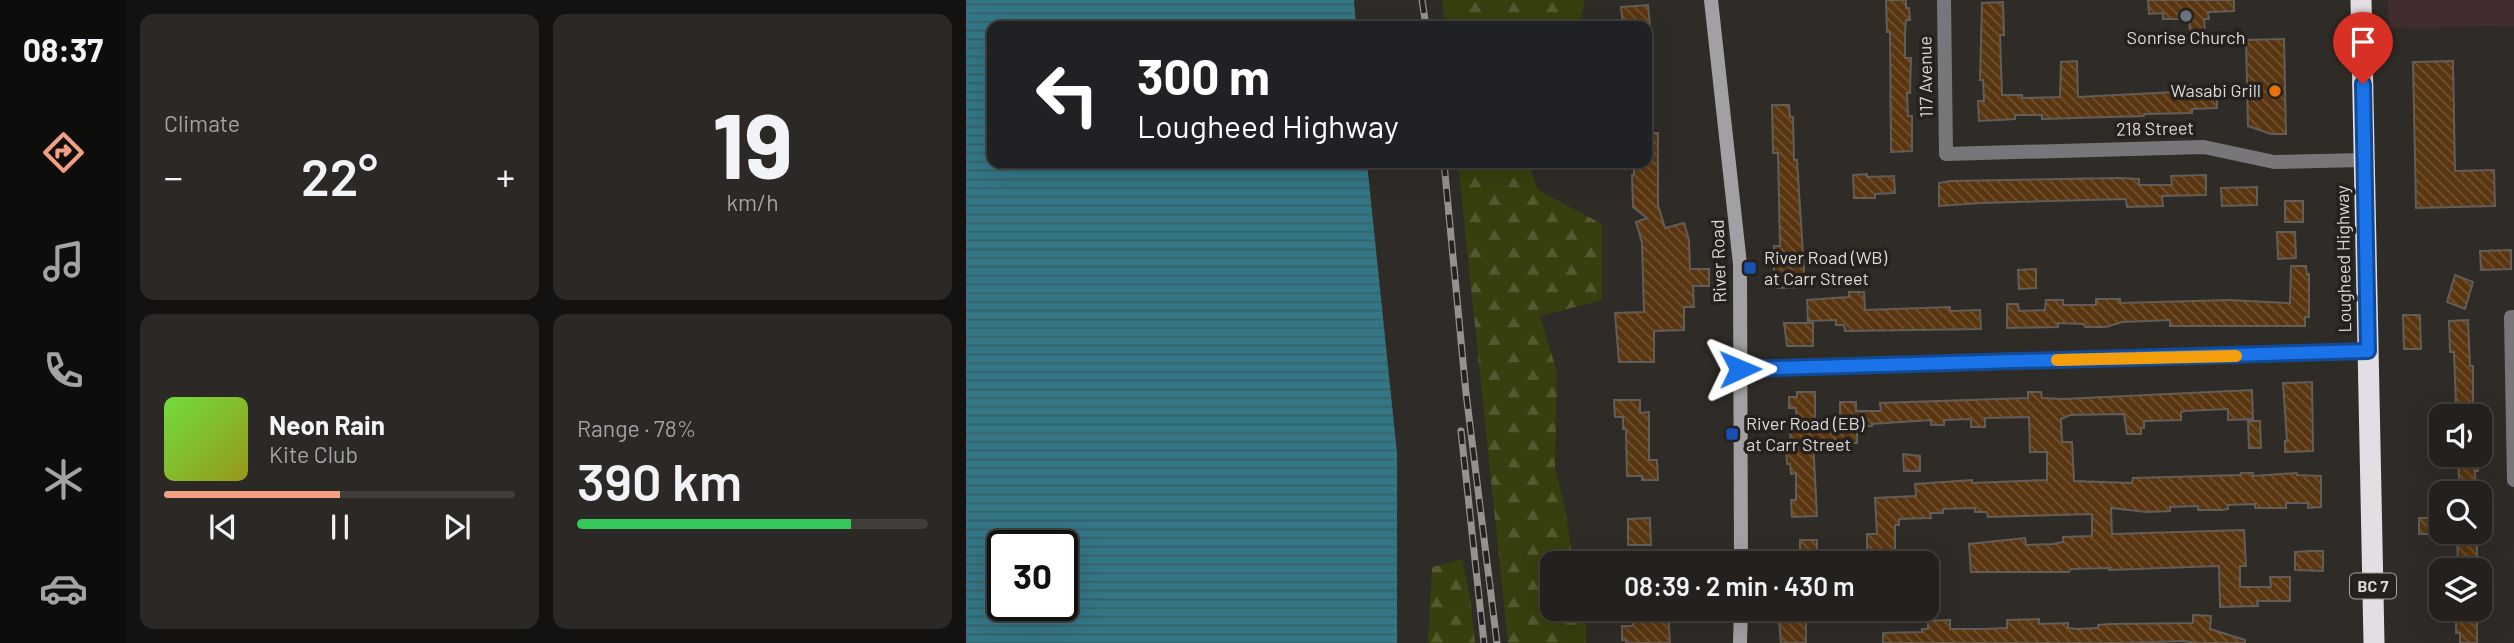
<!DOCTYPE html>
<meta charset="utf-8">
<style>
:root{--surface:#23201d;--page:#2b2826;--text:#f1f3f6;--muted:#a3a3a4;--line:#403e3b;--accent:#f39f84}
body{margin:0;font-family:Barlow,sans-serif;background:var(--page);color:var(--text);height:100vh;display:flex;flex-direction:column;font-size:26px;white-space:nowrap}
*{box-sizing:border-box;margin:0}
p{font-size:23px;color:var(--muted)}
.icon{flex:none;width:38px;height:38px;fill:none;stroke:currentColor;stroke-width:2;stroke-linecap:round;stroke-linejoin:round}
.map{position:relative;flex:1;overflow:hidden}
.details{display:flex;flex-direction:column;gap:14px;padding:14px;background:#131210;width:840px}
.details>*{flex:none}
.banner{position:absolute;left:21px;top:21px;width:665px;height:147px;border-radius:14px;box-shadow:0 7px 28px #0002,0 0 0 2px var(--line);background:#202124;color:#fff;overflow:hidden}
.fabs{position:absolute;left:1463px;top:404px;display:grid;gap:14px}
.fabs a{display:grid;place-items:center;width:63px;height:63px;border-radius:14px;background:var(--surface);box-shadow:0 7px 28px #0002,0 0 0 2px var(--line);font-size:35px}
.speed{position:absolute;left:21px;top:530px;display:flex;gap:14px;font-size:35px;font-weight:700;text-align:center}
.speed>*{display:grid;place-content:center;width:91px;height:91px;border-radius:50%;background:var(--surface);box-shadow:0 7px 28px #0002,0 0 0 2px var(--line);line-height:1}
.speed .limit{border:4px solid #111;border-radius:10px;background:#fff;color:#111}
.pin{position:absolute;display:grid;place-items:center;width:60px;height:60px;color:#fff;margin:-72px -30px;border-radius:50% 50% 50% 0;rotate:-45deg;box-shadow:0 0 7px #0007}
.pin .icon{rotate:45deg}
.me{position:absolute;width:77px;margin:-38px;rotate:89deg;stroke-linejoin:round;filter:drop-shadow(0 0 5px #0008)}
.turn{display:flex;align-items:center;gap:24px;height:147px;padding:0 35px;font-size:32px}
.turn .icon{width:91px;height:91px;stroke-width:2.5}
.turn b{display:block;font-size:49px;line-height:60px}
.big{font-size:52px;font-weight:600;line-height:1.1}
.details .tile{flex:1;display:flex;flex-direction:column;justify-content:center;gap:10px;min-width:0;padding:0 24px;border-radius:14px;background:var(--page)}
.details .dial{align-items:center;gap:0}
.dial b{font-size:91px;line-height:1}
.song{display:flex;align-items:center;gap:21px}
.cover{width:84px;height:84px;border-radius:10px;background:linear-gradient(135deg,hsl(100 70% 55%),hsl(60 70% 35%))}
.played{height:7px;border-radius:4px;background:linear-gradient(90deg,var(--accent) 50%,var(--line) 50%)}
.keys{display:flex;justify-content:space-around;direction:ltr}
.heat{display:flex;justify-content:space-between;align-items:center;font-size:38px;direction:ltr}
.charge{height:10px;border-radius:5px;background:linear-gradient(90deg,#34c759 78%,var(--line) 0)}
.details .tiles{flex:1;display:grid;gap:14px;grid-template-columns:repeat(2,1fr)}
.trip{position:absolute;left:574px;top:551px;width:399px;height:70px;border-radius:14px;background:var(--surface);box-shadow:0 7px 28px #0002,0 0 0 2px var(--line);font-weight:600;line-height:70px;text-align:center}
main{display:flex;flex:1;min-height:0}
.dock{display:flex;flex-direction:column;width:126px;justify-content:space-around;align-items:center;background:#0e0d0c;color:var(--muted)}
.dock .icon{width:49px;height:49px}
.dock .on{color:var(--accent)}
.dock b{font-size:32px;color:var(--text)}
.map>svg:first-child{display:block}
.commercial{fill:#412d2e}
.forest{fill:url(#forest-firs)}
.water{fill:url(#water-rules);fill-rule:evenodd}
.building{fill:url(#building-back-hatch);stroke:#625d59;stroke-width:2}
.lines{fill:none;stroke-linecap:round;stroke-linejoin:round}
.street{stroke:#787678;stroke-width:14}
.secondary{stroke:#a3a0a3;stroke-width:14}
.highway{stroke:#e3dee3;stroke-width:21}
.rail-casing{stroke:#94918e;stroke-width:7}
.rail{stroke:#25211e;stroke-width:4.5;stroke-dasharray:13;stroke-linecap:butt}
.route-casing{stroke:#114b97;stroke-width:18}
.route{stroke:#1a73e8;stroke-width:12}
.slow{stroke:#f59e0b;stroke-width:12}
.worship-dot{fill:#6b7280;stroke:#25211e;stroke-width:2.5}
.food-dot{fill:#e8710a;stroke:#25211e;stroke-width:2.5}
.transit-dot{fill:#1a4fb4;stroke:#25211e;stroke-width:2.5}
.labels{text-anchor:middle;stroke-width:7;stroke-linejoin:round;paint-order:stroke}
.shield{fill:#25211e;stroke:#a5a2a0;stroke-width:2}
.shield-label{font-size:16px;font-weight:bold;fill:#dcd9d7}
.poi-label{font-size:18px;fill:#dcd9d7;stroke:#25211e;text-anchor:start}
.street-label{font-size:18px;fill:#dcd9d7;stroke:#25211e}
</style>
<main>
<nav class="dock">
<b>08:37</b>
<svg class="icon on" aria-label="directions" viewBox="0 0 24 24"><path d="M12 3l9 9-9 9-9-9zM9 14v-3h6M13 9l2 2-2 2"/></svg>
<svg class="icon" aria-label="music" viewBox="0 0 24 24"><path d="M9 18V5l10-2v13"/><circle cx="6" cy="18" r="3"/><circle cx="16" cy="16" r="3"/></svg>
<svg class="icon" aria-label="phone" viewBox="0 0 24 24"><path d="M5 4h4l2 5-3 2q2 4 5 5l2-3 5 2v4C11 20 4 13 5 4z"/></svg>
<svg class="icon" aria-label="climate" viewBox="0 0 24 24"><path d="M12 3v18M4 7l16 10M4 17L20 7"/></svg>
<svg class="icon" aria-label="car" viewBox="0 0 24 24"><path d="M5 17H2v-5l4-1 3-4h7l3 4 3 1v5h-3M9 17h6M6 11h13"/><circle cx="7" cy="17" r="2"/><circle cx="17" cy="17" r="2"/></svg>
</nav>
<section class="details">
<div class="tiles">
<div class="tile"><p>Climate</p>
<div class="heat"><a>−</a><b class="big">22°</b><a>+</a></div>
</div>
<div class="tile dial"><b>19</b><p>km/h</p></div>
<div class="tile">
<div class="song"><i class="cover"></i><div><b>Neon Rain</b><p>Kite Club</p></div></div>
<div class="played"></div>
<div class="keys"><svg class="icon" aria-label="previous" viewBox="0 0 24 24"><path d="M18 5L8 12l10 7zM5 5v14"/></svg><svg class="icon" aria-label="pause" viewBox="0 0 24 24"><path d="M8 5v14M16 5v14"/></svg><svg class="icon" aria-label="next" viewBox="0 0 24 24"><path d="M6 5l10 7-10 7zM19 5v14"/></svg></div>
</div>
<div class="tile"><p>Range · 78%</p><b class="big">390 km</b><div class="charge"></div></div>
</div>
</section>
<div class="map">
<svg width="1548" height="643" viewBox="0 0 1548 643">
<defs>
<pattern id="forest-firs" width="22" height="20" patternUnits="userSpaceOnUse" patternTransform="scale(1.75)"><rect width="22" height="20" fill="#373f0e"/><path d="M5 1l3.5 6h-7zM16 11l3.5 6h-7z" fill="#535a30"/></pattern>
<pattern id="water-rules" width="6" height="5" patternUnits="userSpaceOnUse" patternTransform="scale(1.75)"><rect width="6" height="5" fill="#337787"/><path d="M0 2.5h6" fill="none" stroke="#3a5f67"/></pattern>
<pattern id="building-back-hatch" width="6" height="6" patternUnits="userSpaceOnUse" patternTransform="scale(1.75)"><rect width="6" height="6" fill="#5a3610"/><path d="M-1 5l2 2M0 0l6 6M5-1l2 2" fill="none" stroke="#715232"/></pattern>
</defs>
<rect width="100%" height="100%" fill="#2f2b27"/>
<path class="commercial" d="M 1422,0 L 1548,0 L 1548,26 L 1422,28 Z"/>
<path class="forest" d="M 476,0 L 619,0 L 613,26 L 479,26 Z
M 492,163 L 562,163 L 572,190 L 636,224 L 636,300 L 574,316 L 591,372 L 589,467 L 600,513 L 607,563 L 586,564 L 586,609 L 616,609 L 620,619 L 620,643 L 542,643 Z
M 496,559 L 504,596 L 509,643 L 462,643 L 466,567 Z"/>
<path class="water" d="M 0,0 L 388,0 L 390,26 L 26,26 L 26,163 L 401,163 L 431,453 L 431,643 L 0,643 ZM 37,546 L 96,546 L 96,606 L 37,606 Z"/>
<path class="building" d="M 920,0 L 940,0 L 940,8 L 943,8 L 944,20 L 940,20 L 939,32 L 939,58 L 945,58 L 944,93 L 941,93 L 942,116 L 946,116 L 946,151 L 925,152 L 924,32 L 921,32 Z
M 1182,0 L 1268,0 L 1268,11 L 1242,12 L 1243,19 L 1238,19 L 1239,31 L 1224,31 L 1223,19 L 1197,19 L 1197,13 L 1183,14 Z
M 1037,2 L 1038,35 L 1034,35 L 1036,95 L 1056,95 L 1056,98 L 1094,97 L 1095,62 L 1111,61 L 1112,97 L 1209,92 L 1209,85 L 1225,85 L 1226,88 L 1251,87 L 1251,108 L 1226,109 L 1226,113 L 1178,114 L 1178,116 L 1076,119 L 1076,115 L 1049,115 L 1049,119 L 1013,121 L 1012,101 L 1018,101 L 1017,80 L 1014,80 L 1016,3 Z
M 682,5 L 684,26 L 657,26 L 655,7 Z
M 1318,39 L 1320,134 L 1305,134 L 1282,126 L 1280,40 Z
M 1487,61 L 1489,171 L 1528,170 L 1529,206 L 1450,208 L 1447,62 Z
M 806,105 L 823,105 L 824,117 L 827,117 L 828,160 L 831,160 L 839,287 L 811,288 L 808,284 L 808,246 L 814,246 L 812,153 L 807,153 Z
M 681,133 L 692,133 L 692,205 L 699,228 L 718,223 L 723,240 L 724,269 L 743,269 L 743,286 L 727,286 L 728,307 L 718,307 L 718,330 L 688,331 L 688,362 L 653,362 L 649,313 L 678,312 L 676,243 L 670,222 L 681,218 L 667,207 L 666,175 L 668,175 L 668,163 L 681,163 Z
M 901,174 L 901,177 L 928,176 L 929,193 L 909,194 L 909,198 L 888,198 L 887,175 Z
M 1240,175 L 1240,195 L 1196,196 L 1197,206 L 1161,207 L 1160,199 L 1015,203 L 973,206 L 973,183 L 984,181 L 1153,178 L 1173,179 L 1173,185 L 1206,185 L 1205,176 Z
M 1291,187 L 1291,205 L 1256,206 L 1255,188 Z
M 1319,201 L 1337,201 L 1337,222 L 1319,222 Z
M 1311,232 L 1329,232 L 1330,258 L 1312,259 Z
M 1545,250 L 1545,269 L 1515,270 L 1514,251 Z
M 1325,266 L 1340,266 L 1341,275 L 1343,274 L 1343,317 L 1339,317 L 1339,326 L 1204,326 L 1204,320 L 1156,322 L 1140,327 L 1119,327 L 1118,324 L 1092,323 L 1092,327 L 1041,328 L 1041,304 L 1052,304 L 1053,311 L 1079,310 L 1080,300 L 1097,300 L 1097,305 L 1130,305 L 1130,299 L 1154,299 L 1154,303 L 1263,300 L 1324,303 Z
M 1070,269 L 1070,288 L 1053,289 L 1052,270 Z
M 1489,275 L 1507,282 L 1499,309 L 1481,302 Z
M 883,292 L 898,292 L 899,310 L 984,307 L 984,311 L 1014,310 L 1015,329 L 879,331 L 878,325 L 870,325 L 870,320 L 842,321 L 841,300 L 883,297 Z
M 1437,315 L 1454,315 L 1455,349 L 1438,349 Z
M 1502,320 L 1504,366 L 1507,366 L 1507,416 L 1486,416 L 1485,405 L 1490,405 L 1488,352 L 1484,352 L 1483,321 Z
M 818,323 L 847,323 L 847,346 L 821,346 Z
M 1346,382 L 1347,451 L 1319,452 L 1319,441 L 1321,441 L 1317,383 Z
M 1286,390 L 1287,419 L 1262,420 L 1262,409 L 1218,411 L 1215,412 L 1215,420 L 1178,421 L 1178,428 L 1175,428 L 1175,434 L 1161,434 L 1158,414 L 1104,415 L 1095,419 L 1096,442 L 1106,442 L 1108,481 L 1166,483 L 1167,478 L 1275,475 L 1275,473 L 1287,473 L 1287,476 L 1331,473 L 1331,475 L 1355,476 L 1355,507 L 1342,508 L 1342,503 L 1320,503 L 1320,508 L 1289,508 L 1289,504 L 1262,505 L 1262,509 L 1256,510 L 1232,510 L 1232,506 L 1204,507 L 1204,511 L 1180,512 L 1145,508 L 1146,534 L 1278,530 L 1280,566 L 1274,566 L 1274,587 L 1305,587 L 1304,577 L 1324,577 L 1324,601 L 1291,601 L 1292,606 L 1254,607 L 1253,566 L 1143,570 L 1143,568 L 1105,569 L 1103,572 L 1005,572 L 1003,544 L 1059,538 L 1060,545 L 1086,544 L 1097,542 L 1097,537 L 1126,536 L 1126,514 L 1022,517 L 1021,512 L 1009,512 L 1009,508 L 977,509 L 977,513 L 964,513 L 965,518 L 933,519 L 933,525 L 929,525 L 929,557 L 901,557 L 901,534 L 911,534 L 909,498 L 950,496 L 949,484 L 1006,480 L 1006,483 L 1081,480 L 1081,452 L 1064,452 L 1063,417 L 1019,418 L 1019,427 L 1005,427 L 1005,419 L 978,420 L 978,425 L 965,425 L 965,420 L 906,424 L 906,426 L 891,427 L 891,443 L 875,443 L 875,440 L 847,440 L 851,516 L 826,517 L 825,500 L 830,500 L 830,473 L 825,474 L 824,464 L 821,464 L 820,447 L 825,447 L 824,429 L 831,429 L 830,408 L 823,408 L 823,397 L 831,397 L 831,392 L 849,392 L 849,429 L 874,428 L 874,402 L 890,402 L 890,411 L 915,411 L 914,403 L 1062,398 L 1062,392 L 1075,392 L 1076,398 L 1097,399 Z
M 648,400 L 674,400 L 674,413 L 683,412 L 683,460 L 691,460 L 692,480 L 676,480 L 676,476 L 661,476 L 660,429 L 657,429 L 657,417 L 649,417 Z
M 1282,421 L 1294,421 L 1295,448 L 1283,448 Z
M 937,454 L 954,456 L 954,471 L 938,471 Z
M 1492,455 L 1512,455 L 1512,471 L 1509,471 L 1510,494 L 1491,494 L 1490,481 L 1493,481 Z
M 684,518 L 685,545 L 662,545 L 662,519 Z
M 1453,518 L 1475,518 L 1475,534 L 1453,534 Z
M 1491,532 L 1511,532 L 1511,570 L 1492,570 Z
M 834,540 L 851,540 L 851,553 L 857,553 L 866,564 L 826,564 L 826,550 L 834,550 Z
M 1345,551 L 1357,551 L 1357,571 L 1329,570 L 1329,552 Z
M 668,609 L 702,609 L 704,643 L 660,643 L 660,640 L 656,640 L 656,626 L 667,626 Z
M 812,609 L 840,609 L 840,643 L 815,643 Z
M 1490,609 L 1511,609 L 1511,643 L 1494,643 L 1494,633 L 1490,633 Z
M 1227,615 L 1245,616 L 1244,629 L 1279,640 L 1279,643 L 1231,643 L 1217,641 L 1160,643 L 917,643 L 917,633 L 956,632 L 956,629 L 962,629 L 962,621 L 984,620 L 984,629 L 1016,629 L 1041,628 L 1041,620 L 1073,619 L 1073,624 L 1102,623 L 1102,628 L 1111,629 L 1132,628 L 1132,625 L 1144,624 L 1227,623 Z"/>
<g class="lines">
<path class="street" d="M 978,0 L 980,154 L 1238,147 L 1308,162 L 1398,160
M 1548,317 L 1545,317 L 1548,480
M 774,369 L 1402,351"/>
<path class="secondary" d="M 745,0 L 774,264 L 775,564
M 774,643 L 775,609"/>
<path class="highway" d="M 1395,0 L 1408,643"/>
<g class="rail-casing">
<path id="rail" d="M 456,0 L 460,26
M 478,163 L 500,393 L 531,643
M 495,431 L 518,643"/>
</g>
<use href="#rail" class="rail"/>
</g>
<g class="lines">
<g class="route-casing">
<path id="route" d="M 774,369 L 1402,351 L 1397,84"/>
</g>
<use href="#route" class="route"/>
<path class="slow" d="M 1091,360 L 1270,356"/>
</g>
<circle class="worship-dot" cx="1220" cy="16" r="7"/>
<circle class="food-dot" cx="1309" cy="91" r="7"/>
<g class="transit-dot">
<rect x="777" y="261" width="14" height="14" rx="3.5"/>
<rect x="759" y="427" width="14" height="14" rx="3.5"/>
</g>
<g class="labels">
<rect class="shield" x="1384" y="573.5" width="46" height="25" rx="5"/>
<g class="shield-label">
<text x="1407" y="592">BC 7</text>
</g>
<g class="poi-label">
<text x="1220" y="44" text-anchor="middle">Sonrise Church</text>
<text x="1295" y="97" text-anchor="end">Wasabi Grill</text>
<text x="798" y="264">River Road (WB)<tspan x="798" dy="21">at Carr Street</tspan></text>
<text x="780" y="430">River Road (EB)<tspan x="780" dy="21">at Carr Street</tspan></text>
</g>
<g class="street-label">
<text transform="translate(960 77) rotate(-91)" y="6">117 Avenue</text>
<text transform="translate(1189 129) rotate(-1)" y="6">218 Street</text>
<text transform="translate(1378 259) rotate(-91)" y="6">Lougheed Highway</text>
<text transform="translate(753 261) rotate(-92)" y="6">River Road</text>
</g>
</g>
</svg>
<div class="fabs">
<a><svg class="icon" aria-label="sound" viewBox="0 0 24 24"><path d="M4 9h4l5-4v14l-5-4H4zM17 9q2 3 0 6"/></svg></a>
<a><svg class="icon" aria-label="search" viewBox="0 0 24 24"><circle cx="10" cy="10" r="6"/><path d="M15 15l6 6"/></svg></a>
<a><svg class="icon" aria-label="layers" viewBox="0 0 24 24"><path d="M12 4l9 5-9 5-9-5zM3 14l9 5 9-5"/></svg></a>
</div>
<div class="speed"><div class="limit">30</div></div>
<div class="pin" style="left:1397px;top:84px;background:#d93025"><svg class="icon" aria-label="arrive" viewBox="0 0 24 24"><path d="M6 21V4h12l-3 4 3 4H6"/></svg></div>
<svg class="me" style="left:774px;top:369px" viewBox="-20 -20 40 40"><path d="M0-17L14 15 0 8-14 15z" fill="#1a73e8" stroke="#fff" stroke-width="4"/></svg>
<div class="trip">08:39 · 2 min · 430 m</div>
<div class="banner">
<div class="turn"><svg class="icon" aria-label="left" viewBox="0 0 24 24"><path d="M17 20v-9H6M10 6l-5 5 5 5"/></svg><div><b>300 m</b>Lougheed Highway</div></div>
</div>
</div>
</main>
